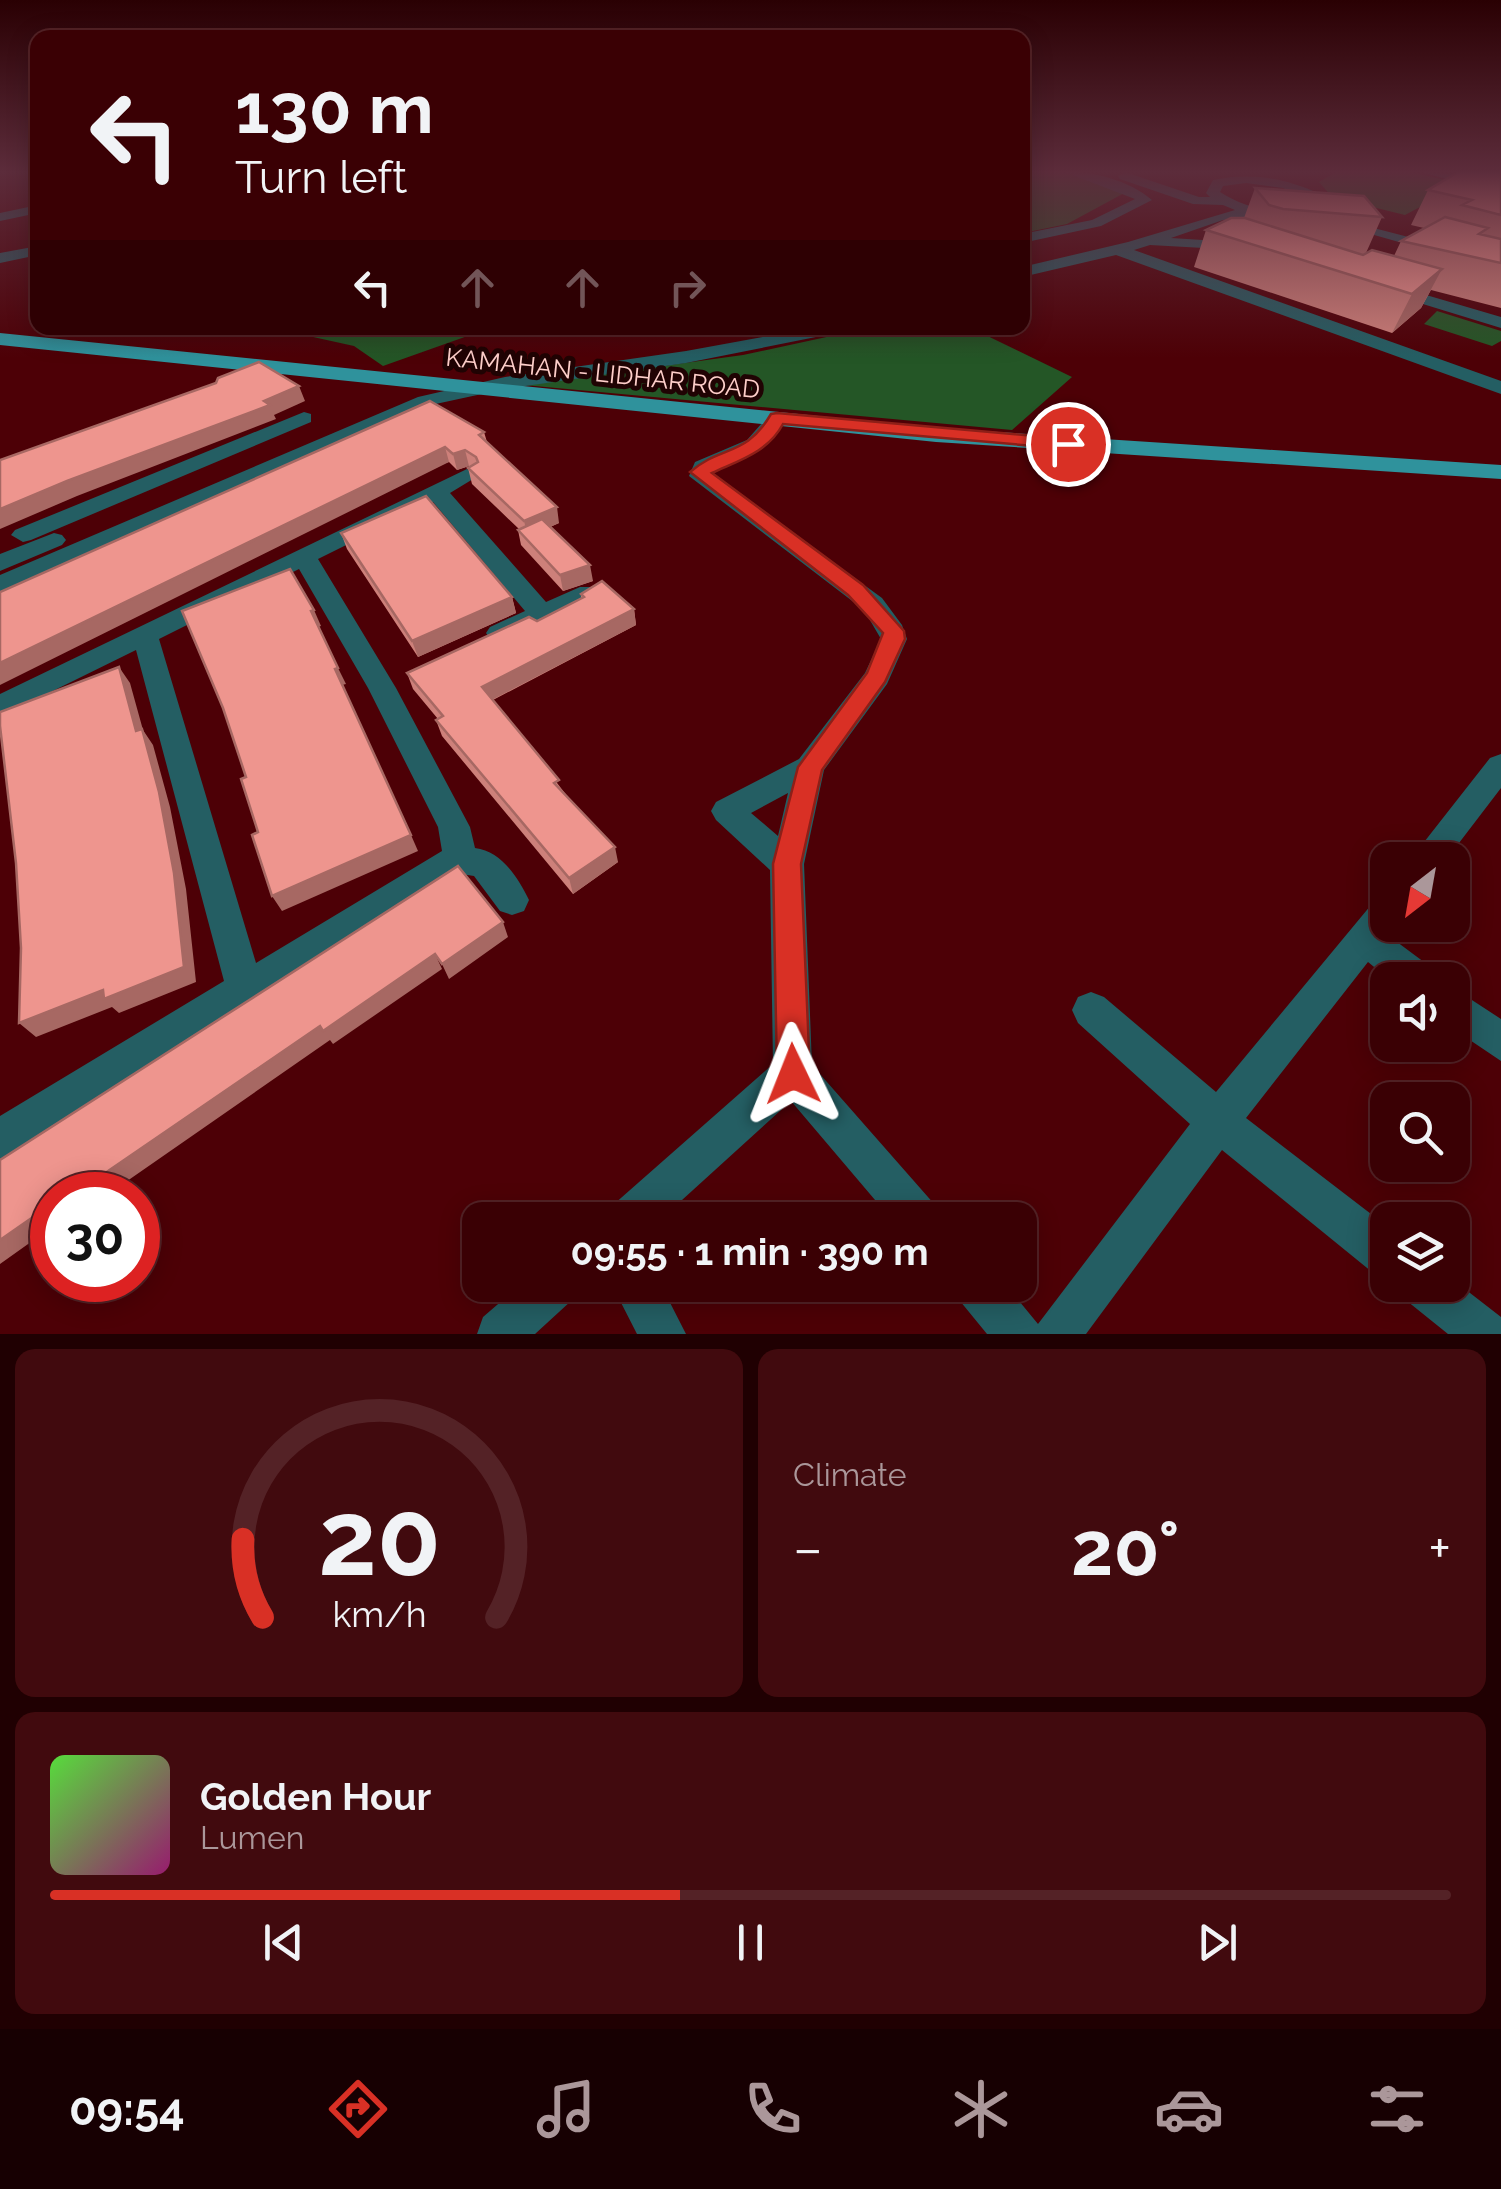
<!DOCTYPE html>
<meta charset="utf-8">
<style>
:root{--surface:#3a0004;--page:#410a0e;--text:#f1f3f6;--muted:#ab979a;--line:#542226;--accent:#d93025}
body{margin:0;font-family:Raleway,sans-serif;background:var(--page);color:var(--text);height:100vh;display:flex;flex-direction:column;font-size:38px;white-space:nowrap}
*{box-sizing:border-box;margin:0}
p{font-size:32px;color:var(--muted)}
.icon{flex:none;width:55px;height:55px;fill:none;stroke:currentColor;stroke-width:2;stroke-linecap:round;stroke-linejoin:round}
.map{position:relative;height:1334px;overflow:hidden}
.drawer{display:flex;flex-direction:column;gap:15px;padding:15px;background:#200002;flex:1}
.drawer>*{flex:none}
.guide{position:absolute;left:30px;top:30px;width:1000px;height:305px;border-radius:20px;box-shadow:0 5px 25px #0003,0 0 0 2px var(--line);background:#3a0004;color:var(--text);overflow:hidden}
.needle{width:65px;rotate:211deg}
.tools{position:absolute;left:1370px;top:842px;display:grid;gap:20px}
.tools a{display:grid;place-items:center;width:100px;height:100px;border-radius:20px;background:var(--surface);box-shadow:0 5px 25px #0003,0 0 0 2px var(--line);font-size:50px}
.speed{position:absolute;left:30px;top:1172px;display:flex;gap:20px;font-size:50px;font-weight:700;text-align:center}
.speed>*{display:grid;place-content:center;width:130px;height:130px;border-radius:50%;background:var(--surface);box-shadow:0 5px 25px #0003,0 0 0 2px var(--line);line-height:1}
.speed .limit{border:15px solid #d22;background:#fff;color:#111}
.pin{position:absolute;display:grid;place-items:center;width:85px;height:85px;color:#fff;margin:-42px;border:5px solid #fff;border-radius:50%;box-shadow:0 2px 10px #0007}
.me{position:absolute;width:110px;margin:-55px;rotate:358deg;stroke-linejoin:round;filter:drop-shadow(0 0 8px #0008)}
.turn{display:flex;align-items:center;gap:35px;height:210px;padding:0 40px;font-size:45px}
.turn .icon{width:130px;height:130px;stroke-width:2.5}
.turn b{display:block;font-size:70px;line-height:85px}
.lanes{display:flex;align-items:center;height:95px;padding:0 40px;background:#0003;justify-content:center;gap:50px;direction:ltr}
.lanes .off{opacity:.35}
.big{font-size:75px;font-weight:700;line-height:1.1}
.drawer .card{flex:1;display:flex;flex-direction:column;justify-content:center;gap:15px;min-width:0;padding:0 35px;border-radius:20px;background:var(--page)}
.drawer .dial{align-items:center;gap:0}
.dial svg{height:260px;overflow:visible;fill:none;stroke:var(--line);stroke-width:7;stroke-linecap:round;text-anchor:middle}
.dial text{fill:var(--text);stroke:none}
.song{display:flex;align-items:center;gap:30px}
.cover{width:120px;height:120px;border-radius:15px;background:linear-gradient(135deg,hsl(110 70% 55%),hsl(320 70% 35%))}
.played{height:10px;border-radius:5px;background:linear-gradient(90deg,var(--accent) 45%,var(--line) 45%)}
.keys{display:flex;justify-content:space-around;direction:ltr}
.heat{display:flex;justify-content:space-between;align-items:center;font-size:55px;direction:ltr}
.drawer .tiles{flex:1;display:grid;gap:15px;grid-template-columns:1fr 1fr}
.card:last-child{grid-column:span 2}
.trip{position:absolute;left:462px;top:1202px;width:575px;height:100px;border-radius:20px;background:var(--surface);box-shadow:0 5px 25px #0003,0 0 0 2px var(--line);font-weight:700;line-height:100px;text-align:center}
.dock{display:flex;height:160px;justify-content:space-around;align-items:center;background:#170002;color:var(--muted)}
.dock .icon{width:70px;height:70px}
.dock .active{color:var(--accent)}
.dock b{font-size:45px;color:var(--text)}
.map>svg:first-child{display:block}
.green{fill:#245626}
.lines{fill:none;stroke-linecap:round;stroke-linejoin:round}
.minor{fill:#245e63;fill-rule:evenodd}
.major{fill:#2f929c;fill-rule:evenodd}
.wall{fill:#cd807a}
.shaded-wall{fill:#a76863}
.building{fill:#ee958e;stroke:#a76863;stroke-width:2.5}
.route{fill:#d93025;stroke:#8d1f18;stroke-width:2.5}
.labels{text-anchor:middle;stroke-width:10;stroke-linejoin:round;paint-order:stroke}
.far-street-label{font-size:25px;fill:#fecfca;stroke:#200303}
</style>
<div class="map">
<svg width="1501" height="1334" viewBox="0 0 1501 1334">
<rect width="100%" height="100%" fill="#4d0006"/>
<path class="green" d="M 1022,171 L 1058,171 L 1128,191 L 1067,224 L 1023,233 Z
M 1338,171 L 1406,171 L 1463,184 L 1405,215 L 1332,197 L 1319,182 Z
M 1437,311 L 1501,331 L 1501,341 L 1492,346 L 1424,324 Z
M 144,328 L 490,328 L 383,366 L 354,346 L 304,335 Z
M 868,328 L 971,328 L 1072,377 L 1012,430 L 524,385 L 743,355 Z"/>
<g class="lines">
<path class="minor" d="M 1062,171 C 1092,171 1129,180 1152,200 L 1101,226 L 1022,243 L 1022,234 L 1092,220 L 1135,199 Z
M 1418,171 L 1459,175 L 1464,171 L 1485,173 L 1460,183 Z
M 1125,172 L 1199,197 L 1210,197 L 1206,193 L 1213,180 C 1252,172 1284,178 1320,194 L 1324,205 L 1293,218 L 1223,220 L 1171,238 L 1235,242 L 1240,244 L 1240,250 L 1150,245 L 1134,250 L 1501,381 L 1501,394 L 1116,255 L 1022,277 L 1022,267 L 1128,242 L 1235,210 L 1223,205 L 1193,204 L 1120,179 L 1118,176 ZM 1246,183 L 1283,188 L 1310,203 C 1281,217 1246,209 1220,192 L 1223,186 Z
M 38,205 L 38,213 L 0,221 L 0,213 Z
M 1339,219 L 1501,261 L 1501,271 L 1339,225 Z
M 38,246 L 38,255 L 0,263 L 0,253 Z
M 1387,287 L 1399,287 L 1501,317 L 1501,328 L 1387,293 Z
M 811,328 L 845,328 L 836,333 L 686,363 L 505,389 L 431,405 L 0,592 L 0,575 L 418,397 L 505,377 L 686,351 Z
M 304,412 L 311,414 L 311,422 L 31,540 L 23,542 L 11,535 L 15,530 Z
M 777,412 L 787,418 L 762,449 L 712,474 L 882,598 L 902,625 L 907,639 L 887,684 L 824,770 L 804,864 L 812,1065 L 935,1205 L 942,1220 L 892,1220 L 791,1101 L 660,1220 L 606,1220 L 613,1205 L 773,1064 L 770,870 L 716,820 L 711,811 L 716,802 L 799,759 L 865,673 L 881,639 L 864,610 L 689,476 L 695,462 L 747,440 L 770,414 ZM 788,793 L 778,836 L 751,813 Z
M 467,469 L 478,476 L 450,493 L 546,602 L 580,587 L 598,587 L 602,593 L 598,599 L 508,639 L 490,639 L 486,633 L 490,627 L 525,611 L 433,502 L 318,559 L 396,688 L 470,827 L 475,848 C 501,851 518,877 529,900 L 524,911 L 512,915 L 500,911 L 474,876 L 461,874 L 0,1160 L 0,1116 L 224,981 L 136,650 L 0,717 L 0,694 ZM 299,569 L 368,688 L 438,827 L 442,851 L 256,963 L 159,639 Z
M 54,533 L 62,535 L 66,540 L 62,545 L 0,571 L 0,554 Z
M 1501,754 L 1501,788 L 1446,860 L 1410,860 L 1490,758 Z
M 1388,895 L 1388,925 L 1397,925 L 1389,936 L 1432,968 L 1437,980 L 1390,980 L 1368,962 L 1246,1118 L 1388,1227 L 1388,1278 L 1372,1272 L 1222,1150 L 1086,1334 L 987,1334 L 960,1301 L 953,1285 L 1006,1285 L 1038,1324 L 1190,1124 L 1078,1023 L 1072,1010 L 1078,997 L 1091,992 L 1104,997 L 1216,1092 L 1376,899 Z
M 1452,987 L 1501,1019 L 1501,1061 L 1452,1028 Z
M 1452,1279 L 1501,1317 L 1501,1334 L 1448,1334 L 1407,1301 L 1400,1285 L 1452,1285 Z
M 520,1285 L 578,1285 L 571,1301 L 535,1334 L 477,1334 L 483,1317 Z
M 612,1285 L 661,1285 L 686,1334 L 637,1334 Z"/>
<path class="major" d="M 0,333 L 936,428 L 1501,465 L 1501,479 L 936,442 L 0,345 Z"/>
</g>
<path class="wall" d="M 1501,171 L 1501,308 L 1431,290 L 1421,308 L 1392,333 L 1194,267 L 1206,230 L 1244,218 L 1255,188 L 1382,217 L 1366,253 L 1394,256 L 1401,241 L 1424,228 L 1411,225 L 1428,190 Z
M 484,432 L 487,442 L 559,523 L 550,527 L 593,581 L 563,591 L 521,545 L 518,530 L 519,529 L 472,484 L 468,468 L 471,467 L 469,466 L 457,470 L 449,462 L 0,592 Z
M 341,533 L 512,597 L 516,613 L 418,657 L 347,549 Z
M 581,594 L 634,609 L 636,625 L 493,700 L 618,862 L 573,894 L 442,736 L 436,720 L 438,719 L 413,689 L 407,673 L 537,621 L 581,598 Z"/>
<path class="shaded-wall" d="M 1442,269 L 1421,308 L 1392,333 L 1412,294 Z
M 299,386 L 305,401 L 274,415 L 276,419 L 77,496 L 0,529 L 0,509 Z
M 445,447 L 449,462 L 0,685 L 0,663 Z
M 465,450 L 469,466 L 457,470 L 453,454 Z
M 557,507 L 559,523 L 528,537 L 524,521 Z
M 590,565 L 593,581 L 563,591 L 560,575 Z
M 512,597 L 516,613 L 418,657 L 412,641 Z
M 634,609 L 636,625 L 486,703 L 482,687 Z
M 314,610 L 321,626 L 318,627 L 311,611 Z
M 119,667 L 130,683 L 143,730 L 153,745 L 170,807 L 186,889 L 196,982 L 119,1013 L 112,1007 L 36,1037 L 19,1023 L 136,731 Z
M 338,668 L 346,684 L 342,685 L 335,669 Z
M 411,835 L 418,851 L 282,911 L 272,896 Z
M 615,847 L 618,862 L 573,894 L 569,878 Z
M 503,922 L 508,937 L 449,979 L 442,964 Z
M 435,954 L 442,969 L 333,1044 L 330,1040 L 107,1195 L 73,1195 L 320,1026 Z
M 52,1209 L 52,1227 L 0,1264 L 0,1240 L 43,1210 Z"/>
<path class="building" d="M 1460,171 L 1501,171 L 1501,215 L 1462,205 L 1472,200 L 1428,190 Z
M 1255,188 L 1364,196 L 1382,217 L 1283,209 L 1269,205 Z
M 1445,217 L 1488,228 L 1479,234 L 1501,239 L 1501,263 L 1401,241 Z
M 1231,218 L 1245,218 L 1363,255 L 1372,250 L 1442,269 L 1412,294 L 1206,230 Z
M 259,362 L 299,386 L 264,401 L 270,405 L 67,481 L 0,509 L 0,460 L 216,383 L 218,378 Z
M 430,401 L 484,432 L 479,435 L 557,507 L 524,521 L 468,468 L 478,462 L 476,457 L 465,450 L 453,454 L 445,447 L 0,663 L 0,592 Z
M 426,496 L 512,597 L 412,641 L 341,533 Z
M 542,519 L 590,565 L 560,575 L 518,530 Z
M 290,569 L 314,610 L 311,611 L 338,668 L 335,669 L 411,835 L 272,896 L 252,835 L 258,832 L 241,779 L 246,777 L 223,708 L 182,611 Z
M 602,581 L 634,609 L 482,687 L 559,780 L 554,783 L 615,847 L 569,878 L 436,720 L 443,716 L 407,673 L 529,617 L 537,621 L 584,597 L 581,594 Z
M 119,667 L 136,731 L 142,729 L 159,792 L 174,873 L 184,967 L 104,999 L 103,990 L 19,1023 L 21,948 L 16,863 L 0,726 L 0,712 Z
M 458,866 L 503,922 L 442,964 L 435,954 L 323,1031 L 320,1026 L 73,1195 L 52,1195 L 52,1209 L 45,1214 L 43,1210 L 0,1240 L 0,1160 Z"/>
<linearGradient id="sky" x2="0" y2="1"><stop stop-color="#2a0003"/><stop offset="0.48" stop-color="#5c2c3b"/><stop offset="1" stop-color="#5c2c3b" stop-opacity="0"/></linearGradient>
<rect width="1501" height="358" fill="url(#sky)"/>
<path class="route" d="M 777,413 L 1068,439 L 1077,444 L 1068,449 L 783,424 C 768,452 740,460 712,473 L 863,585 L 904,631 L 905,639 L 885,682 L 822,770 L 801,864 L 810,1074 L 805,1085 L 793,1090 L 782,1085 L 777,1074 L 773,864 L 798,767 L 867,673 L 883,633 L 848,595 L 690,472 C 721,445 746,457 771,414 Z"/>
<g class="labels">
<g class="far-street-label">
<text transform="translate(603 373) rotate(6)" y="9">KAMAHAN - LIDHAR ROAD</text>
</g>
</g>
</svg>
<div class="tools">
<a><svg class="needle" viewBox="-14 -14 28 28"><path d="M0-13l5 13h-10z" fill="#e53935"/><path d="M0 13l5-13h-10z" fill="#ab979a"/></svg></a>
<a><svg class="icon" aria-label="sound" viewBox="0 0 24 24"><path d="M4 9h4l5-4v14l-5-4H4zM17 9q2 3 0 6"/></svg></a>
<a><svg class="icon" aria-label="search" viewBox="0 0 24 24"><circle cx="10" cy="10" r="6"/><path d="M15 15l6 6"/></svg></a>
<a><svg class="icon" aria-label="layers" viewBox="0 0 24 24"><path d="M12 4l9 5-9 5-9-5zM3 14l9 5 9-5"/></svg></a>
</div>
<div class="speed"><div class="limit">30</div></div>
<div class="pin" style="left:1068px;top:444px;background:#d93025"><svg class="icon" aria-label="arrive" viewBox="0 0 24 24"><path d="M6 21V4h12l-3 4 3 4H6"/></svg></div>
<svg class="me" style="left:793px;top:1074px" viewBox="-20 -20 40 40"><path d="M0-17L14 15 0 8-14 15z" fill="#d93025" stroke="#fff" stroke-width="4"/></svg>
<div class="trip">09:55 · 1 min · 390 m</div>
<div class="guide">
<div class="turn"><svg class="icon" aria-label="left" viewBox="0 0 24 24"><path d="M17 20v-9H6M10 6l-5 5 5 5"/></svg><div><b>130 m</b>Turn left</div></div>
<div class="lanes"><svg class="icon" aria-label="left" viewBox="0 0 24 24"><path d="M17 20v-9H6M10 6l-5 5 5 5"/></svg><svg class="icon off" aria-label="ahead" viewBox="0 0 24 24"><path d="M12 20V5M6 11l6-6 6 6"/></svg><svg class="icon off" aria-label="ahead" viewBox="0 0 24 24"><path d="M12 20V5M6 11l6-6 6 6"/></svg><svg class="icon off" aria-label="right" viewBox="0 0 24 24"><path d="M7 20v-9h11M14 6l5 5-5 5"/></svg></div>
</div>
</div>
<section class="drawer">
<div class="tiles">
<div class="card dial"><svg viewBox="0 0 100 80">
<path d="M14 69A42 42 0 1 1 86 69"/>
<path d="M14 69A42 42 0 0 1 8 45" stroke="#d93025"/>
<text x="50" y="56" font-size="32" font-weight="700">20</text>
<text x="50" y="72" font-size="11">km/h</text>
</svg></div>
<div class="card"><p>Climate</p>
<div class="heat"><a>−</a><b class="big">20°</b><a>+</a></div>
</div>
<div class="card">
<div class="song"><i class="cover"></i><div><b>Golden Hour</b><p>Lumen</p></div></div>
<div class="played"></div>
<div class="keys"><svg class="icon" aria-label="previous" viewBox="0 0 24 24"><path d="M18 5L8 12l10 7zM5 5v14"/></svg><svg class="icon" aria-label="pause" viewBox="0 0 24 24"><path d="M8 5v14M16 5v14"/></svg><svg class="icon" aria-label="next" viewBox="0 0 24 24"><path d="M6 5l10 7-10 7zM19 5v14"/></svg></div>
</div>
</div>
</section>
<nav class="dock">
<b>09:54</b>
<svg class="icon active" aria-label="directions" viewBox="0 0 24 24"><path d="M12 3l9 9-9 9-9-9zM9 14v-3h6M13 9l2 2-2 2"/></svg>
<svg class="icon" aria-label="music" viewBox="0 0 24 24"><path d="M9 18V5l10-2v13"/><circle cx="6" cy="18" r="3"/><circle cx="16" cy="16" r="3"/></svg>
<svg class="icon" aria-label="phone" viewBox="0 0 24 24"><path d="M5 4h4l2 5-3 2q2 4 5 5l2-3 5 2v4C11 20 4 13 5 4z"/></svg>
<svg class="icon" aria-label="climate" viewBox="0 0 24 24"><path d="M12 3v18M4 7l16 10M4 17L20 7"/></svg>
<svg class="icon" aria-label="car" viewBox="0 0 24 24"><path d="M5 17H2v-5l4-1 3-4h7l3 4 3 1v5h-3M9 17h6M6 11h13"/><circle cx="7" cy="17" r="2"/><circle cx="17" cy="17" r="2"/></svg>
<svg class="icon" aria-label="filters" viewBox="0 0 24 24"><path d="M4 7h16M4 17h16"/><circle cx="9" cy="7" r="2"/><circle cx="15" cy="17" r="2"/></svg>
</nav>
